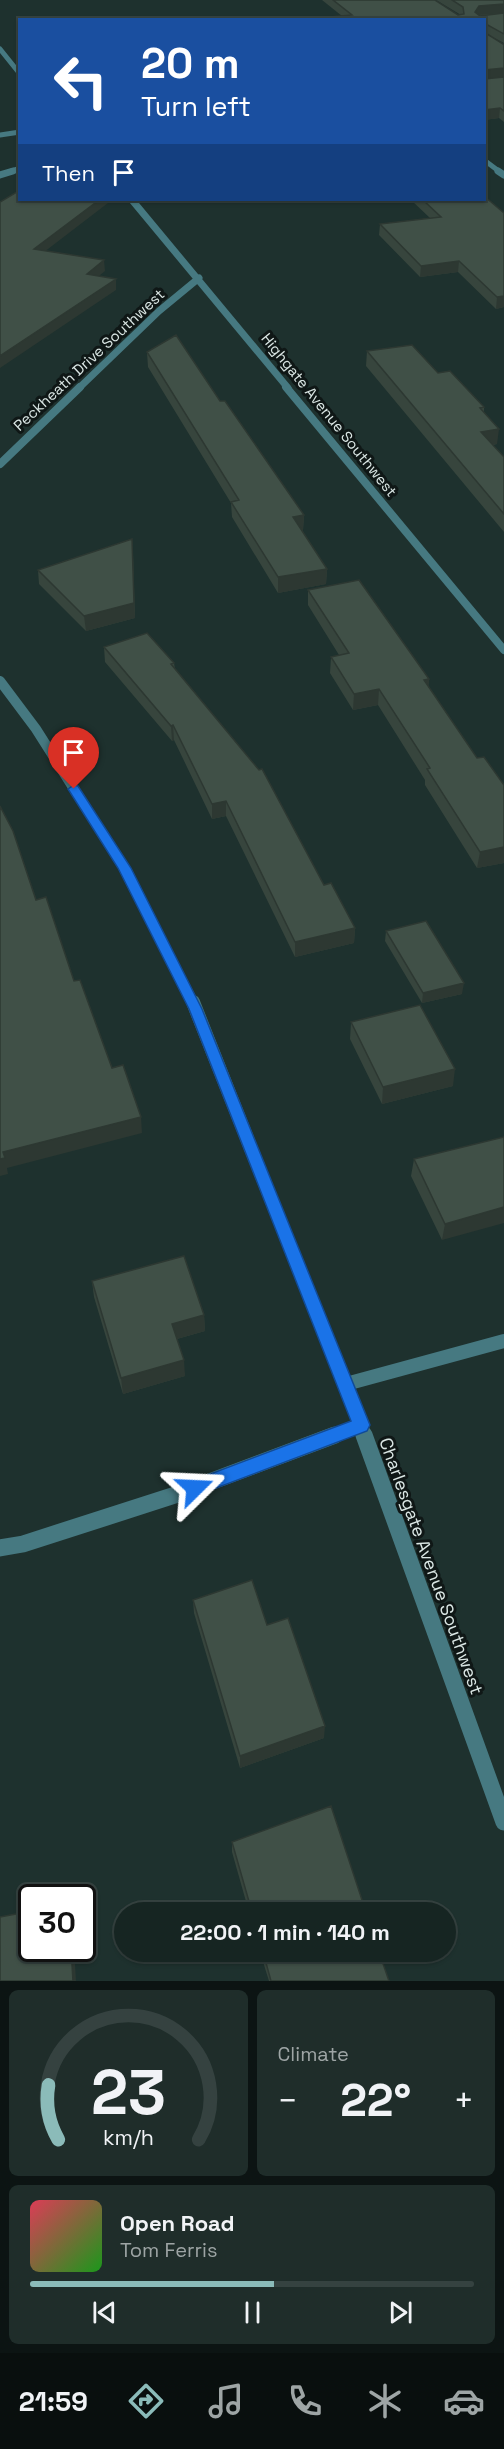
<!DOCTYPE html>
<meta charset="utf-8">
<style>
:root{--surface:#162522;--page:#1f2d2a;--text:#f1f3f6;--muted:#9ea5a5;--line:#354240;--accent:#8bbbb9}
body{margin:0;font-family:"Space Grotesk",sans-serif;background:var(--page);color:var(--text);height:100vh;display:flex;flex-direction:column;font-size:22px;white-space:nowrap}
*{box-sizing:border-box;margin:0}
p{font-size:20px;color:var(--muted)}
.icon{flex:none;width:33px;height:33px;fill:none;stroke:currentColor;stroke-width:2;stroke-linecap:round;stroke-linejoin:round}
.map{position:relative;height:1981px;overflow:hidden}
.sheet{display:flex;flex-direction:column;gap:9px;padding:9px;background:#0c1413;flex:1}
.sheet>*{flex:none}
.hud{position:absolute;left:18px;top:18px;width:468px;height:183px;border-radius:0px;box-shadow:0 2px 4px #0004,0 0 0 2px var(--line);background:#1a4fa0;color:#fff;overflow:hidden}
.speed{position:absolute;left:18px;top:1884px;display:flex;gap:12px;font-size:30px;font-weight:700;text-align:center}
.speed>*{display:grid;place-content:center;width:78px;height:78px;border-radius:50%;background:var(--surface);box-shadow:0 2px 4px #0004,0 0 0 2px var(--line);line-height:1}
.speed .limit{border:3px solid #111;border-radius:9px;background:#fff;color:#111}
.pin{position:absolute;display:grid;place-items:center;width:51px;height:51px;color:#fff;margin:-62px -26px;border-radius:50% 50% 50% 0;rotate:-45deg;box-shadow:0 0 6px #0007}
.pin .icon{rotate:45deg}
.me{position:absolute;width:66px;margin:-33px;rotate:69deg;stroke-linejoin:round;filter:drop-shadow(0 0 4px #0008)}
.turn{display:flex;align-items:center;gap:21px;height:126px;padding:0 24px;font-size:27px}
.turn .icon{width:78px;height:78px;stroke-width:2.5}
.turn b{display:block;font-size:42px;line-height:51px}
.then{display:flex;align-items:center;height:57px;padding:0 24px;background:#0003;gap:12px;font-size:22px}
.big{font-size:45px;font-weight:700;line-height:1.1}
.sheet .card{flex:1;display:flex;flex-direction:column;justify-content:center;gap:9px;min-width:0;padding:0 21px;border-radius:9px;background:var(--page)}
.sheet .dial{align-items:center;gap:0}
.dial svg{height:156px;overflow:visible;fill:none;stroke:var(--line);stroke-width:7;stroke-linecap:round;text-anchor:middle}
.dial text{fill:var(--text);stroke:none}
.song{display:flex;align-items:center;gap:18px}
.cover{width:72px;height:72px;border-radius:9px;background:linear-gradient(135deg,hsl(350 70% 55%),hsl(120 70% 35%))}
.played{height:6px;border-radius:3px;background:linear-gradient(90deg,var(--accent) 55%,var(--line) 55%)}
.keys{display:flex;justify-content:space-around;direction:ltr}
.heat{display:flex;justify-content:space-between;align-items:center;font-size:33px;direction:ltr}
.sheet .tiles{flex:1;display:grid;gap:9px;grid-template-columns:1fr 1fr}
.card:last-child{grid-column:span 2}
.trip{position:absolute;left:114px;top:1902px;width:342px;height:60px;border-radius:30px;background:var(--surface);box-shadow:0 2px 4px #0004,0 0 0 2px var(--line);font-weight:700;line-height:60px;text-align:center}
.tabs{display:flex;height:96px;justify-content:space-around;align-items:center;background:#090f0e;color:var(--muted)}
.tabs .icon{width:42px;height:42px}
.tabs .on{color:var(--accent)}
.tabs b{font-size:27px;color:var(--text)}
.map>svg:first-child{display:block}
.lines{fill:none;stroke-linecap:round;stroke-linejoin:round}
.minor-far5{stroke:#467981;stroke-width:5}
.minor-far4{stroke:#467981;stroke-width:7}
.minor-far3{stroke:#467981;stroke-width:8}
.minor-far2{stroke:#467981;stroke-width:10}
.minor-far1{stroke:#467981;stroke-width:14}
.minor{stroke:#467981;stroke-width:17}
.tertiary{stroke:#467981;stroke-width:5}
.wall{fill:#37453d}
.shaded-wall{fill:#2d3832}
.building{fill:#405047;stroke:#2d3832;stroke-width:1.5}
.route{fill:#1a73e8;stroke:#114b97;stroke-width:1.5}
.labels{text-anchor:middle;stroke-width:6;stroke-linejoin:round;paint-order:stroke}
.far-street-label{font-size:15px;fill:#dbe7e5;stroke:#0f1716}
.street-label{font-size:18px;fill:#dbe7e5;stroke:#0f1716}
</style>
<div class="map">
<svg width="504" height="1981" viewBox="0 0 504 1981">
<rect width="100%" height="100%" fill="#1e312e"/>
<g class="lines">
<path class="minor-far5" d="M 0,49 L 20,74
M 484,160 L 500,172
M 8,172 L 20,168"/>
<path class="minor-far4" d="M 498,171 L 504,175
M 0,175 L 13,171
M 132,200 L 288,388
M 79,388 L 159,311 L 199,278"/>
<path class="minor-far3" d="M 286,387 L 504,650
M 0,464 L 80,387"/>
<path class="minor-far2" d="M 0,681 L 36,729 L 124,868 L 193,1004"/>
<path class="minor-far1" d="M 193,1002 L 365,1436
M 346,1384 L 504,1341
M 331,1436 L 361,1425"/>
<path class="minor" d="M 364,1435 L 504,1822
M 0,1548 L 23,1544 L 175,1495 L 335,1435"/>
<path class="tertiary" d="M 0,135 L 20,132"/>
</g>
<path class="wall" d="M 322,0 L 435,0 L 458,15 L 461,15 L 436,0 L 504,0 L 504,43 L 488,35 L 504,77 L 504,122 L 499,118 L 484,120 L 484,20 L 329,20 L 330,17 L 342,16 Z
M 411,200 L 484,200 L 504,213 L 504,307 L 496,309 L 458,272 L 420,277 L 379,235 L 380,224 L 430,218 Z
M 367,351 L 438,373 L 484,407 L 484,413 L 497,444 L 493,445 L 504,457 L 504,532 L 366,366 Z
M 147,352 L 220,401 L 304,515 L 303,530 L 302,531 L 327,569 L 326,584 L 278,593 L 232,517 L 231,503 L 148,367 Z
M 133,553 L 135,618 L 86,631 L 39,584 L 38,570 Z
M 308,590 L 429,679 L 428,687 L 477,758 L 504,785 L 504,863 L 477,868 L 425,785 L 425,780 L 378,705 L 353,710 L 330,673 L 331,657 L 339,655 L 308,605 Z
M 104,647 L 174,663 L 175,669 L 324,885 L 355,928 L 354,943 L 295,957 L 226,816 L 212,819 L 174,740 L 172,741 L 105,662 Z
M 386,931 L 462,994 L 422,1003 L 385,941 Z
M 351,1022 L 453,1086 L 382,1104 L 350,1039 Z
M 504,1137 L 442,1240 L 411,1176 L 414,1159 Z
M 92,1281 L 204,1315 L 205,1331 L 177,1339 L 185,1376 L 123,1394 L 94,1297 Z
M 193,1600 L 324,1738 L 240,1768 L 194,1613 Z
M 232,1842 L 366,1912 L 249,1912 L 232,1852 Z
M 260,1952 L 379,1952 L 389,1981 L 269,1981 Z"/>
<path class="shaded-wall" d="M 504,4 L 504,13 L 478,15 L 475,12 L 479,6 Z
M 504,68 L 504,77 L 484,79 L 484,70 Z
M 500,108 L 499,118 L 484,120 L 484,110 Z
M 99,200 L 108,200 L 108,203 L 35,259 L 34,249 Z
M 104,260 L 105,271 L 88,285 L 87,274 Z
M 459,261 L 458,272 L 420,277 L 421,266 Z
M 116,279 L 116,290 L 0,368 L 0,356 Z
M 504,296 L 504,307 L 496,309 L 497,297 Z
M 499,429 L 497,444 L 479,447 L 481,432 Z
M 304,515 L 303,530 L 292,532 L 293,517 Z
M 132,539 L 135,618 L 86,631 L 84,616 Z
M 327,569 L 326,584 L 278,593 L 278,577 Z
M 429,679 L 428,695 L 424,680 Z
M 379,689 L 378,705 L 353,710 L 354,694 Z
M 173,725 L 174,740 L 172,741 L 171,726 Z
M 226,801 L 226,816 L 212,819 L 212,804 Z
M 504,847 L 504,863 L 477,868 L 480,852 Z
M 355,928 L 354,943 L 295,957 L 295,942 Z
M 464,983 L 462,994 L 422,1003 L 423,993 Z
M 455,1069 L 453,1086 L 382,1104 L 383,1087 Z
M 141,1117 L 142,1133 L 7,1168 L 8,1174 L 0,1176 L 0,1159 L 3,1152 Z
M 504,1207 L 504,1223 L 442,1240 L 445,1224 Z
M 204,1315 L 205,1331 L 173,1340 L 172,1324 Z
M 184,1360 L 185,1376 L 123,1394 L 121,1378 Z
M 325,1726 L 324,1738 L 240,1768 L 240,1756 Z
M 71,1948 L 74,1948 L 76,1981 L 73,1981 Z"/>
<path class="building" d="M 333,0 L 435,0 L 458,15 L 464,14 L 463,7 L 452,0 L 504,0 L 504,4 L 479,6 L 475,12 L 480,16 L 504,13 L 504,34 L 484,23 L 484,20 L 332,20 L 330,17 L 352,15 Z
M 484,32 L 503,44 L 504,44 L 504,68 L 484,70 Z
M 504,77 L 504,111 L 500,108 L 484,110 L 484,79 Z
M 20,190 L 20,200 L 99,200 L 34,249 L 104,260 L 87,274 L 116,279 L 0,356 L 0,202 Z
M 484,196 L 504,213 L 504,296 L 497,297 L 459,261 L 421,266 L 380,224 L 441,217 L 423,200 L 484,200 Z
M 176,335 L 220,401 L 225,401 L 304,515 L 293,517 L 327,569 L 278,577 L 231,502 L 239,500 L 147,352 Z
M 412,345 L 438,373 L 450,371 L 484,407 L 480,408 L 499,429 L 481,432 L 504,457 L 504,514 L 367,351 Z
M 132,539 L 134,603 L 84,616 L 38,570 Z
M 359,580 L 429,679 L 424,680 L 477,758 L 484,757 L 504,785 L 504,847 L 480,852 L 427,769 L 430,768 L 379,689 L 354,694 L 331,657 L 349,653 L 308,590 Z
M 147,633 L 174,663 L 171,664 L 259,770 L 262,769 L 324,885 L 331,883 L 355,928 L 295,942 L 226,801 L 212,804 L 173,725 L 171,726 L 104,647 Z
M 0,806 L 13,831 L 36,900 L 46,897 L 74,981 L 80,980 L 112,1068 L 123,1065 L 141,1117 L 3,1152 L 5,1158 L 0,1159 Z
M 426,921 L 464,983 L 423,993 L 386,931 Z
M 420,1005 L 455,1069 L 383,1087 L 351,1022 Z
M 504,1137 L 504,1207 L 445,1224 L 414,1159 Z
M 184,1256 L 204,1315 L 172,1324 L 184,1360 L 121,1378 L 92,1281 Z
M 252,1580 L 267,1625 L 288,1618 L 325,1726 L 240,1756 L 193,1600 Z
M 331,1806 L 366,1912 L 252,1912 L 232,1842 Z
M 32,1911 L 32,1948 L 71,1948 L 73,1981 L 0,1981 L 0,1917 Z
M 263,1952 L 379,1952 L 389,1981 L 271,1981 Z"/>
<path class="route" d="M 74,785 L 78,786 L 131,868 L 202,1009 L 370,1425 L 367,1431 L 195,1496 L 189,1494 L 186,1488 L 189,1482 L 351,1421 L 189,1009 L 118,868 L 68,789 Z"/>
<g class="labels">
<g class="far-street-label">
<text transform="translate(89 360) rotate(-43)" y="5">Peckheath Drive Southwest</text>
<text transform="translate(329 415) rotate(51)" y="5">Highgate Avenue Southwest</text>
</g>
<g class="street-label">
<text transform="translate(431 1566) rotate(70)" y="6">Charlesgate Avenue Southwest</text>
</g>
</g>
</svg>
<div class="speed"><div class="limit">30</div></div>
<div class="pin" style="left:74px;top:789px;background:#d93025"><svg class="icon" aria-label="arrive" viewBox="0 0 24 24"><path d="M6 21V4h12l-3 4 3 4H6"/></svg></div>
<svg class="me" style="left:195px;top:1488px" viewBox="-20 -20 40 40"><path d="M0-17L14 15 0 8-14 15z" fill="#1a73e8" stroke="#fff" stroke-width="4"/></svg>
<div class="trip">22:00 · 1 min · 140 m</div>
<div class="hud">
<div class="turn"><svg class="icon" aria-label="left" viewBox="0 0 24 24"><path d="M17 20v-9H6M10 6l-5 5 5 5"/></svg><div><b>20 m</b>Turn left</div></div>
<div class="then">Then<svg class="icon" aria-label="arrive" viewBox="0 0 24 24"><path d="M6 21V4h12l-3 4 3 4H6"/></svg></div>
</div>
</div>
<section class="sheet">
<div class="tiles">
<div class="card dial"><svg viewBox="0 0 100 80">
<path d="M14 69A42 42 0 1 1 86 69"/>
<path d="M14 69A42 42 0 0 1 9 41" stroke="#8bbbb9"/>
<text x="50" y="56" font-size="32" font-weight="700">23</text>
<text x="50" y="72" font-size="11">km/h</text>
</svg></div>
<div class="card"><p>Climate</p>
<div class="heat"><a>−</a><b class="big">22°</b><a>+</a></div>
</div>
<div class="card">
<div class="song"><i class="cover"></i><div><b>Open Road</b><p>Tom Ferris</p></div></div>
<div class="played"></div>
<div class="keys"><svg class="icon" aria-label="previous" viewBox="0 0 24 24"><path d="M18 5L8 12l10 7zM5 5v14"/></svg><svg class="icon" aria-label="pause" viewBox="0 0 24 24"><path d="M8 5v14M16 5v14"/></svg><svg class="icon" aria-label="next" viewBox="0 0 24 24"><path d="M6 5l10 7-10 7zM19 5v14"/></svg></div>
</div>
</div>
</section>
<nav class="tabs">
<b>21:59</b>
<svg class="icon on" aria-label="directions" viewBox="0 0 24 24"><path d="M12 3l9 9-9 9-9-9zM9 14v-3h6M13 9l2 2-2 2"/></svg>
<svg class="icon" aria-label="music" viewBox="0 0 24 24"><path d="M9 18V5l10-2v13"/><circle cx="6" cy="18" r="3"/><circle cx="16" cy="16" r="3"/></svg>
<svg class="icon" aria-label="phone" viewBox="0 0 24 24"><path d="M5 4h4l2 5-3 2q2 4 5 5l2-3 5 2v4C11 20 4 13 5 4z"/></svg>
<svg class="icon" aria-label="climate" viewBox="0 0 24 24"><path d="M12 3v18M4 7l16 10M4 17L20 7"/></svg>
<svg class="icon" aria-label="car" viewBox="0 0 24 24"><path d="M5 17H2v-5l4-1 3-4h7l3 4 3 1v5h-3M9 17h6M6 11h13"/><circle cx="7" cy="17" r="2"/><circle cx="17" cy="17" r="2"/></svg>
</nav>
